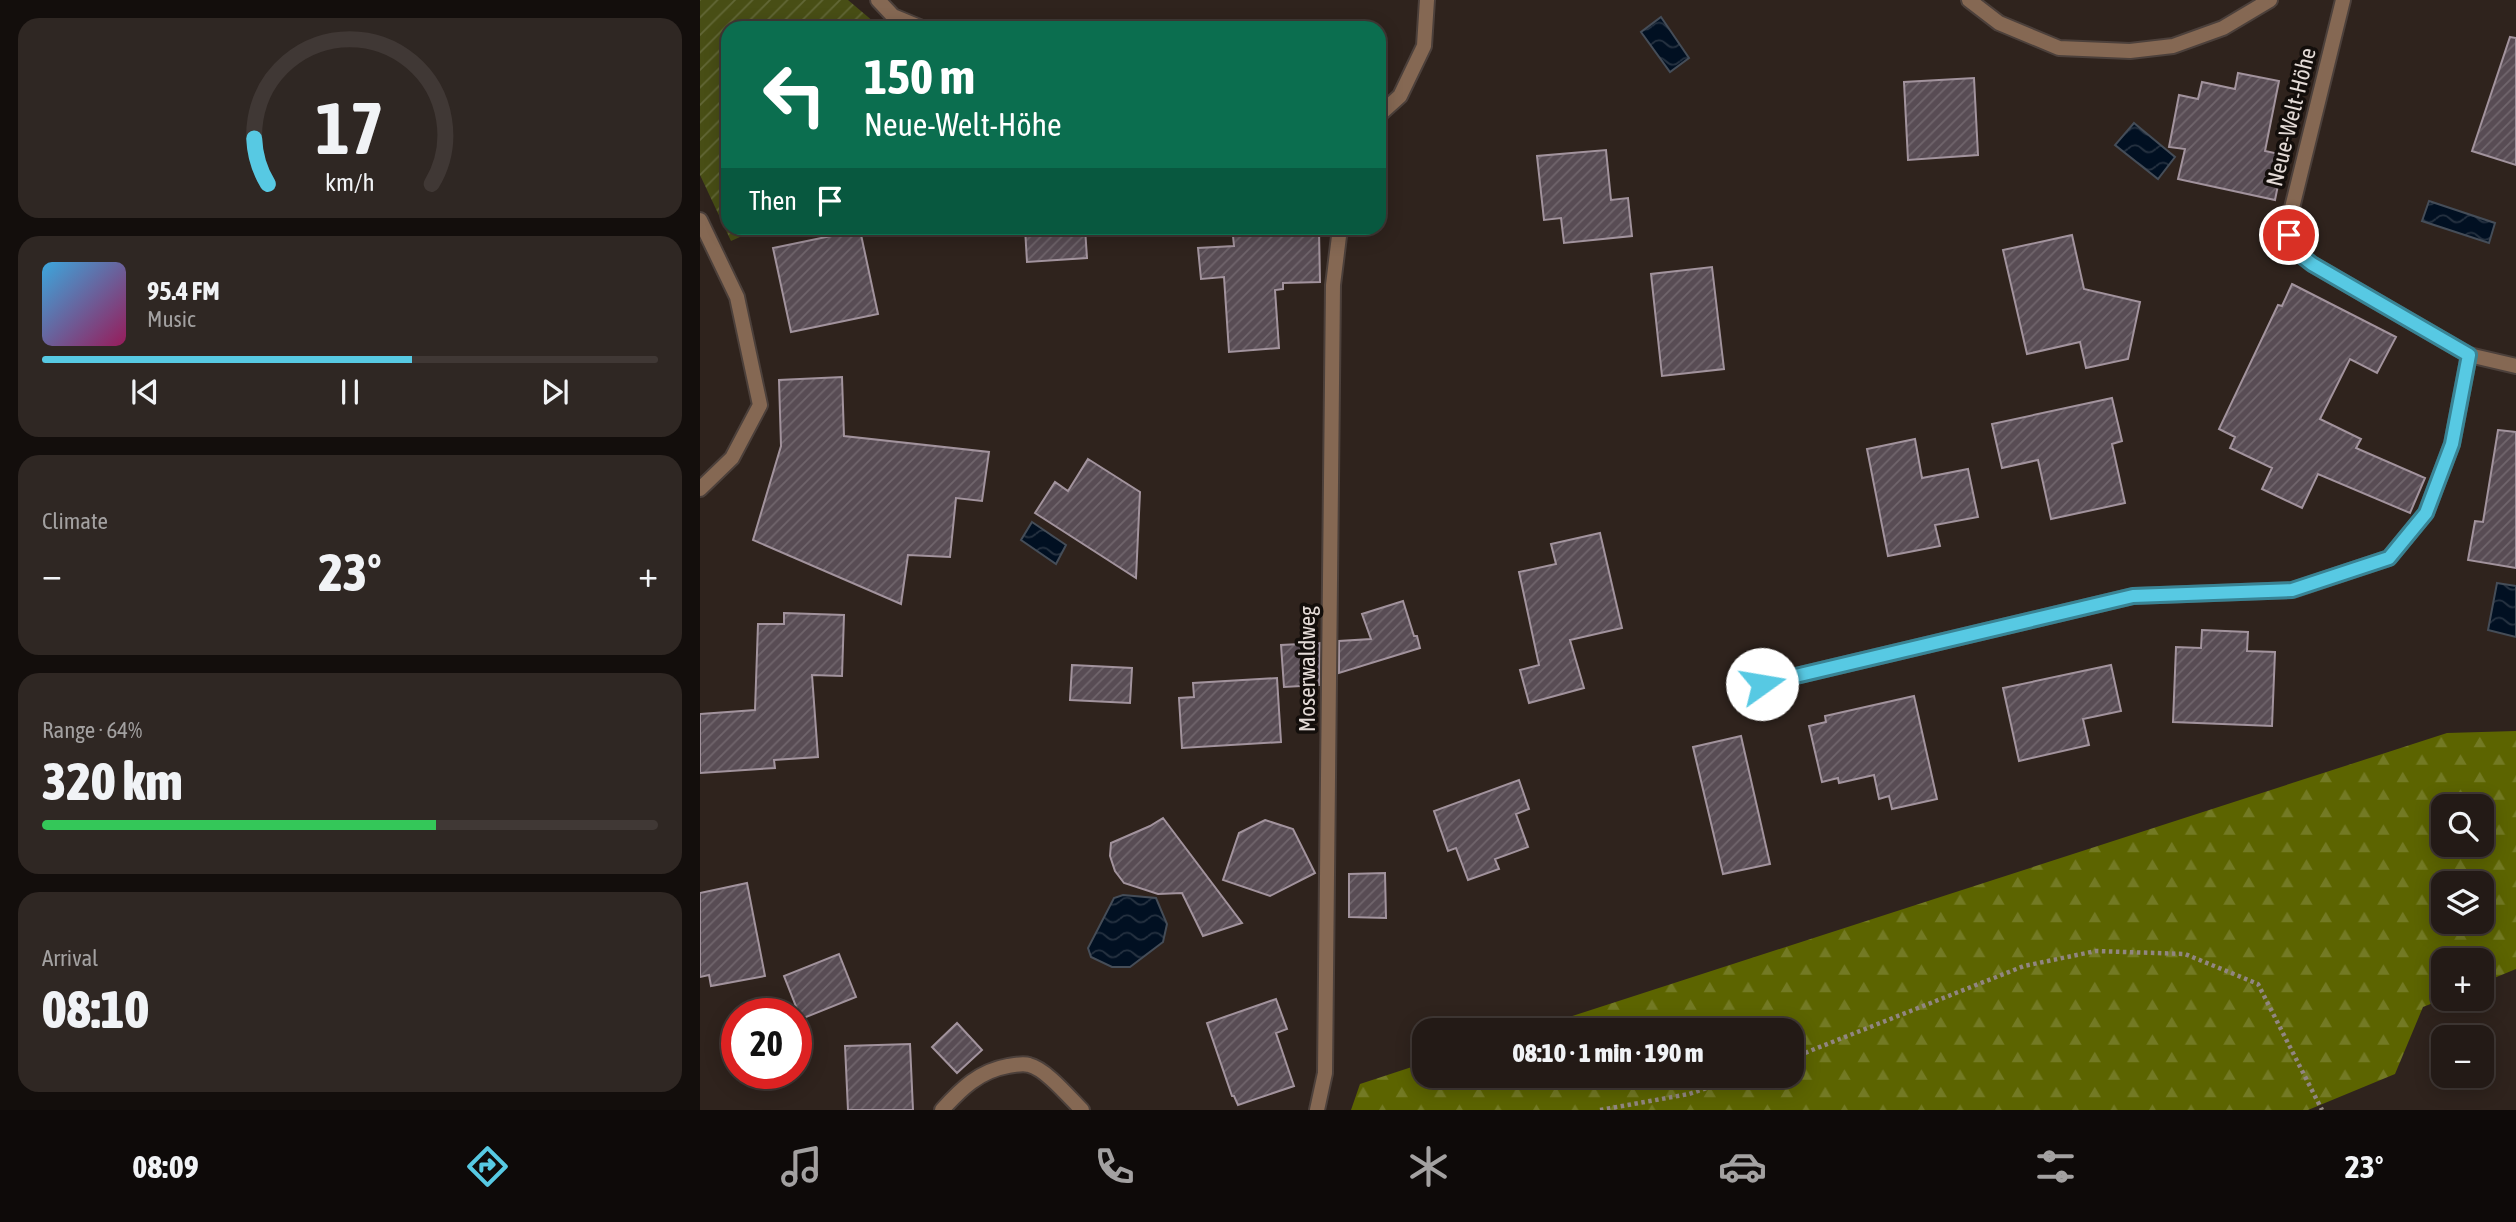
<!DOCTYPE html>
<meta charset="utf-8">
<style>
:root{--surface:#231a16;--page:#2f2723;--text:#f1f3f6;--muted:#a3a1a1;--line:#403835;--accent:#57c9e3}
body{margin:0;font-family:"Asap Condensed",sans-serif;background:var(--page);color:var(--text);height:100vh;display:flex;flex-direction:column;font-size:26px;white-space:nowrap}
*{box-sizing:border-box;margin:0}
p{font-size:23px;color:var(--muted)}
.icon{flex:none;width:38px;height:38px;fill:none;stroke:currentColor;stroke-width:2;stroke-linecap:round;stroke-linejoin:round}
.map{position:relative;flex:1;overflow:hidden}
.sheet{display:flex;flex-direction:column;gap:18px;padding:18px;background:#130e0c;width:700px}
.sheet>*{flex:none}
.hud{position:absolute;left:21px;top:21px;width:665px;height:214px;border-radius:21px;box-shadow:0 4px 18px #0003,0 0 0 2px var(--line);background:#0b6e4f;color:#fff;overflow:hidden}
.buttons{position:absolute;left:1731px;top:794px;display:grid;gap:14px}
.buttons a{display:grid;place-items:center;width:63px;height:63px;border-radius:14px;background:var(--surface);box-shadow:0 4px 18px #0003,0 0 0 2px var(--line);font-size:35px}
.speed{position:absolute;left:21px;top:998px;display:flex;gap:14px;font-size:35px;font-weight:700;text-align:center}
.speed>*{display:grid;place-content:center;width:91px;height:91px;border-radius:50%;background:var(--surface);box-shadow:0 4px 18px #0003,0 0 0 2px var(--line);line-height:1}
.speed .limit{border:10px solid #d22;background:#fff;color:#111}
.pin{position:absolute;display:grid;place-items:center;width:60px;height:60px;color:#fff;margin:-30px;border:4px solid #fff;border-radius:50%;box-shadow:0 2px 7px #0007}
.me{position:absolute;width:77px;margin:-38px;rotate:77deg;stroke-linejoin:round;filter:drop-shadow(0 0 5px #0008)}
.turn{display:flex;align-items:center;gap:24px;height:147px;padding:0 28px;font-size:32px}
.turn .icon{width:91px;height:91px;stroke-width:2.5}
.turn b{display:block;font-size:49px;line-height:60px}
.then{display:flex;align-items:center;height:66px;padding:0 28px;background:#0003;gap:14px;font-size:26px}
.big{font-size:52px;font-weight:800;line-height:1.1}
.sheet .card{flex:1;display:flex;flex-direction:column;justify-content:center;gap:10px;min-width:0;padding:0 24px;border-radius:21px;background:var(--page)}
.sheet .dial{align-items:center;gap:0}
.dial svg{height:182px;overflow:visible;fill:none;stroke:var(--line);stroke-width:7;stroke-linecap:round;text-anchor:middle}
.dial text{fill:var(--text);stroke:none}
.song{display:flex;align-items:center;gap:21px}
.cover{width:84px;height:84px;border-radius:10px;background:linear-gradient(135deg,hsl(200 70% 55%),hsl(330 70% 35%))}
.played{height:7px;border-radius:4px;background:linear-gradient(90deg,var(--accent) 60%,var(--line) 60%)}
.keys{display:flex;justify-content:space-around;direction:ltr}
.heat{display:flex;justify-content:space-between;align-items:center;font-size:38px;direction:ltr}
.charge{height:10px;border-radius:5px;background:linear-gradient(90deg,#34c759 64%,var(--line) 0)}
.trip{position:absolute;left:712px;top:1018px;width:392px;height:70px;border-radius:21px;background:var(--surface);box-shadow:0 4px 18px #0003,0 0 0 2px var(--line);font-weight:800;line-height:70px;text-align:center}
.tabs{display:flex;height:112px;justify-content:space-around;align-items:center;background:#0e0a09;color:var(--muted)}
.tabs .icon{width:49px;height:49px}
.tabs .active{color:var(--accent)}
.tabs b{font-size:32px;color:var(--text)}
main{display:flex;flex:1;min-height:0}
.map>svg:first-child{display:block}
.forest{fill:url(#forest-firs);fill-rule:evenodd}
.garden{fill:url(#garden-furrows)}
.water{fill:url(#water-waves);stroke:#454d58;stroke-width:2}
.building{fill:url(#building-hatch);stroke:#a2939d;stroke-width:2}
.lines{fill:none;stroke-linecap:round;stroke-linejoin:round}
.service-casing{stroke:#4c403b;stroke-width:18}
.minor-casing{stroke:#4c403b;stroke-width:18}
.path{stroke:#918681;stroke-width:4.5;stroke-dasharray:3.5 3.5;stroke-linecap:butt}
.service{stroke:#856853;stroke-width:14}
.minor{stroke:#856853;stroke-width:14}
.route-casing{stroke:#398394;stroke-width:18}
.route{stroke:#57c9e3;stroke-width:12}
.labels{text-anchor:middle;stroke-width:7;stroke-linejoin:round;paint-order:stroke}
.street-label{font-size:23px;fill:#e4dbd7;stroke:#130e0b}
</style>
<main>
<section class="sheet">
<div class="card dial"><svg viewBox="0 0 100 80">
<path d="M14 69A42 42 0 1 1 86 69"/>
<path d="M14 69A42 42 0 0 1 8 49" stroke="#57c9e3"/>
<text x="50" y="56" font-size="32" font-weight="700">17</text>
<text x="50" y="72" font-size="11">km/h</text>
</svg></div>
<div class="card">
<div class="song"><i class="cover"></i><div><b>95.4 FM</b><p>Music</p></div></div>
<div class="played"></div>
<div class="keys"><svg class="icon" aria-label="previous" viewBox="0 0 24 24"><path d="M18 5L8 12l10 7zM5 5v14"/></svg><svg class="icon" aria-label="pause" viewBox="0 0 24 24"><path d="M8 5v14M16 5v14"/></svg><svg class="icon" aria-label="next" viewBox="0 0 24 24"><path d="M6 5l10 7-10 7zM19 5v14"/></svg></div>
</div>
<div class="card"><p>Climate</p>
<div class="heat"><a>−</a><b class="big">23°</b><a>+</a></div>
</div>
<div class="card"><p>Range · 64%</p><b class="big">320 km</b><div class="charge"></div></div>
<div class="card"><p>Arrival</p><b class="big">08:10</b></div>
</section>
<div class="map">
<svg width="1816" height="1110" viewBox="0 0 1816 1110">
<defs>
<pattern id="forest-firs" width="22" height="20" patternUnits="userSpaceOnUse" patternTransform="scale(1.75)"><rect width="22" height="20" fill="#5c6400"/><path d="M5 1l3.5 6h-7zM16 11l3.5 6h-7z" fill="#737a24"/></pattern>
<pattern id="garden-furrows" width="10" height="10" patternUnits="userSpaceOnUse" patternTransform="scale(1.75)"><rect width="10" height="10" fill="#484e15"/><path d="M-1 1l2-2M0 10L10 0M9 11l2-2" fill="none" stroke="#626736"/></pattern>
<pattern id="water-waves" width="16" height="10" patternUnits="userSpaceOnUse" patternTransform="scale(1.75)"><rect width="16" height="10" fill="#011022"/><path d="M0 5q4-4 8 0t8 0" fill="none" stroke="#263241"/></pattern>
<pattern id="building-hatch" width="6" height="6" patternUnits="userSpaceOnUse" patternTransform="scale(1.75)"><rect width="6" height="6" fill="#584c54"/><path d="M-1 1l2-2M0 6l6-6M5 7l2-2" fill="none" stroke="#70656c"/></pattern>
</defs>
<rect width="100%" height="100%" fill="#2f231d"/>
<path class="forest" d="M 1816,731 L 1816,969 L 1782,983 L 1782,961 L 1743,961 L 1743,999 L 1723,1007 L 1695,1074 L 1608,1110 L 651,1110 L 660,1084 L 724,1063 L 724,1076 L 1092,1076 L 1092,1031 L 826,1031 L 1747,733 ZM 1743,807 L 1782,807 L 1782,845 L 1743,845 ZM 1743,884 L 1782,884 L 1782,922 L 1743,922 Z"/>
<path class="garden" d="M 0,0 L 148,0 L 181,28 L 28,28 L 28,228 L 60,228 L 31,241 L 0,175 Z"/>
<path class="water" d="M 961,17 L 989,58 L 970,72 L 941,32 Z
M 1434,123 L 1475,157 L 1458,179 L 1415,145 Z
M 1729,201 L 1795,223 L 1789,243 L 1722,221 Z
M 332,522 L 366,545 L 356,564 L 321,540 Z
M 1797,583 L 1816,586 L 1816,637 L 1788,630 Z
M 423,895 L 456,898 L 467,924 L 463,942 L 430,967 L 412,967 L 391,957 L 388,948 L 414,898 Z"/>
<path class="building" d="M 1810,37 L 1816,38 L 1816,165 L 1772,151 Z
M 1538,73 L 1579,81 L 1565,151 L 1584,155 L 1575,200 L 1478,179 L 1485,149 L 1469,147 L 1479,95 L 1498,99 L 1502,82 L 1535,89 Z
M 1274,78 L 1278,155 L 1208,160 L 1204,82 Z
M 906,150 L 911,200 L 928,198 L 932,236 L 864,243 L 861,218 L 844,220 L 837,156 Z
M 325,228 L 385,228 L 387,258 L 327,262 Z
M 160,230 L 178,314 L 91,332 L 73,248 Z
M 619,230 L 620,282 L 583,283 L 583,289 L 575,290 L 579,348 L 529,352 L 524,277 L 501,279 L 498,248 L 534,246 L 533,236 Z
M 1372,235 L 1384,289 L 1440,302 L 1428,359 L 1386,368 L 1380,342 L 1327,354 L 1303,250 Z
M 1012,267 L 1024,369 L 962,376 L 951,274 Z
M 1592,284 L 1696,337 L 1677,373 L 1650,359 L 1620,419 L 1661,439 L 1656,448 L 1725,478 L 1710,513 L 1618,474 L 1602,508 L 1562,489 L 1572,468 L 1530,448 L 1535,437 L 1519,429 L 1578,305 L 1582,306 Z
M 142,377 L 144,436 L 289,452 L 282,501 L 256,498 L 250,557 L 208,555 L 201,604 L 53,540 L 81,446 L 79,380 Z
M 1412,398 L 1422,441 L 1412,444 L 1425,503 L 1351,519 L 1338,460 L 1302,468 L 1292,424 Z
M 1798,430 L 1816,432 L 1816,568 L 1768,560 L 1775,521 L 1783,522 Z
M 1215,439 L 1222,478 L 1268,469 L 1278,517 L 1235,525 L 1240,546 L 1188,556 L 1167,449 Z
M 388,459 L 440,492 L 436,578 L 335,513 L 355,482 L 368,491 Z
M 900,533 L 922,628 L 870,640 L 884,688 L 829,703 L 820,670 L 839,665 L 819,572 L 856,564 L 851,544 Z
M 703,601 L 714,636 L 717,636 L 720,648 L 639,673 L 639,641 L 671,639 L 662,614 Z
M 84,613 L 144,615 L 142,676 L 112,675 L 118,757 L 74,760 L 75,768 L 0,773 L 0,714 L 55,710 L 58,624 L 84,624 Z
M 1502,630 L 1548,632 L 1547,651 L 1575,652 L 1572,726 L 1473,722 L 1476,647 L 1501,648 Z
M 620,643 L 619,685 L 584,687 L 581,645 Z
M 372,665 L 432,668 L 430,703 L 370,700 Z
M 1411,665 L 1421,711 L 1383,719 L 1389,745 L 1319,761 L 1303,688 Z
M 577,678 L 581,742 L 482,748 L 479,698 L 494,697 L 493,683 Z
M 1214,696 L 1237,799 L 1192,809 L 1189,796 L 1179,799 L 1174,775 L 1139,783 L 1138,778 L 1122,782 L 1109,726 L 1126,722 L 1125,716 Z
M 1041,736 L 1070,864 L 1023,874 L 993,747 Z
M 819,780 L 829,809 L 816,814 L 828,847 L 795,859 L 799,869 L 768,880 L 756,848 L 748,851 L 734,811 Z
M 463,818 L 542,923 L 503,936 L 482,893 L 458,894 L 424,883 L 415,871 L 410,856 L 411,843 L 450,826 Z
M 565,820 L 593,829 L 615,873 L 570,896 L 523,880 L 539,833 Z
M 685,873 L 686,918 L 649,917 L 649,874 Z
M 47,883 L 65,976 L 11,986 L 9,975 L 0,977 L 0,893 Z
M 139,954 L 156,997 L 101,1019 L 84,976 Z
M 576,999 L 587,1029 L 576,1033 L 594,1086 L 538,1105 L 534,1096 L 532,1096 L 507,1023 Z
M 257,1023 L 282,1050 L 257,1073 L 232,1047 Z
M 210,1044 L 213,1110 L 148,1110 L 145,1046 Z"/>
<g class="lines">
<g class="service-casing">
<path id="service" d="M 1062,684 L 1433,596 L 1593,590 L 1689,558 L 1726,513 L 1752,444 L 1769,355"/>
</g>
<g class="minor-casing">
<path id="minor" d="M 178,0 L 193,16 L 222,28
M 1269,0 L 1299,23 L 1359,48 L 1430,51 L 1473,46 L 1523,28 L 1570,0
M 1643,0 L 1591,212 C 1588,241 1589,247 1612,264 L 1769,355 L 1816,366
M 679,115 L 700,96 L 724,46 L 727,0
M 0,220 L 37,297 L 60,405 L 32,458 L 0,489
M 242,1110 C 261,1089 279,1071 308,1066 C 314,1065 323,1063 329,1065 C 346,1069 369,1097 382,1110
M 617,1110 L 625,1073 L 633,285 L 640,228"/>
</g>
<path class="path" d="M 1092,1058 L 1324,966 L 1396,951 L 1485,954 L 1558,984 L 1622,1110
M 900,1110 L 989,1094 L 1042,1076"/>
<use href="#service" class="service"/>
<use href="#minor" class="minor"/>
</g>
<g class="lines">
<g class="route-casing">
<path id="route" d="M 1062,684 L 1433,596 L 1592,590 L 1689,558 L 1726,513 L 1752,444 L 1769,355 L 1612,264 L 1594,250 L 1589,235"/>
</g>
<use href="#route" class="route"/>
</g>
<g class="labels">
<g class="street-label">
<text transform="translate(1591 117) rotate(-76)" y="8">Neue-Welt-Höhe</text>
<text transform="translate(607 669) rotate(-90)" y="8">Moserwaldweg</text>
</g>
</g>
</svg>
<div class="buttons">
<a><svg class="icon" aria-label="search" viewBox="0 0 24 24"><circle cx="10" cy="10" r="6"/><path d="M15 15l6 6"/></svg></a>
<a><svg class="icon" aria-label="layers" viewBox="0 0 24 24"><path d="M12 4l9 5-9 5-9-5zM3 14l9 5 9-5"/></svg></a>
<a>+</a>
<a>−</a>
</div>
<div class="speed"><div class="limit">20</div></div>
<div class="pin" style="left:1589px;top:235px;background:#d93025"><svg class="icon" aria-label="arrive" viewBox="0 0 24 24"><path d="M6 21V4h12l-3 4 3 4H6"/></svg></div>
<svg class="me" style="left:1062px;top:684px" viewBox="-20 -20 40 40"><circle r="19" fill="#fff"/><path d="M0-13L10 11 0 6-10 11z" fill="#57c9e3"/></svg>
<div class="trip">08:10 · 1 min · 190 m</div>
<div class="hud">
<div class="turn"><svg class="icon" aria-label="left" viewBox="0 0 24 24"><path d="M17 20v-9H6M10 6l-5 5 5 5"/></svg><div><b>150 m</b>Neue-Welt-Höhe</div></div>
<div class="then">Then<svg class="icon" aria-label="arrive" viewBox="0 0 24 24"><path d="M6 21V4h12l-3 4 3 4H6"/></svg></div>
</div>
</div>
</main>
<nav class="tabs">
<b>08:09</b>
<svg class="icon active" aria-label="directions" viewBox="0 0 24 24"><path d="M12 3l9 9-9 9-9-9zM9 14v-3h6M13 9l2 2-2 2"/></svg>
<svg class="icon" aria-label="music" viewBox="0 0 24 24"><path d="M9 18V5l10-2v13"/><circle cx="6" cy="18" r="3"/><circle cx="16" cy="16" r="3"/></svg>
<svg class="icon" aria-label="phone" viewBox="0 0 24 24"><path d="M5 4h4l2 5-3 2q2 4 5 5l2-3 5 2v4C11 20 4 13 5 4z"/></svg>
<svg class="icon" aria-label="climate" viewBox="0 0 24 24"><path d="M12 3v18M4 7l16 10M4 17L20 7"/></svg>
<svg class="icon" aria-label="car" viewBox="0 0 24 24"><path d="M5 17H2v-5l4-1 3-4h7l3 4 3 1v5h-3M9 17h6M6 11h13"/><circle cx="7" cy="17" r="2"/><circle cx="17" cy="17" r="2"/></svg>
<svg class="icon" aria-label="filters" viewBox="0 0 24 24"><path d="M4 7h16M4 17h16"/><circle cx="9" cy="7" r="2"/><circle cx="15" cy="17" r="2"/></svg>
<b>23°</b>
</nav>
